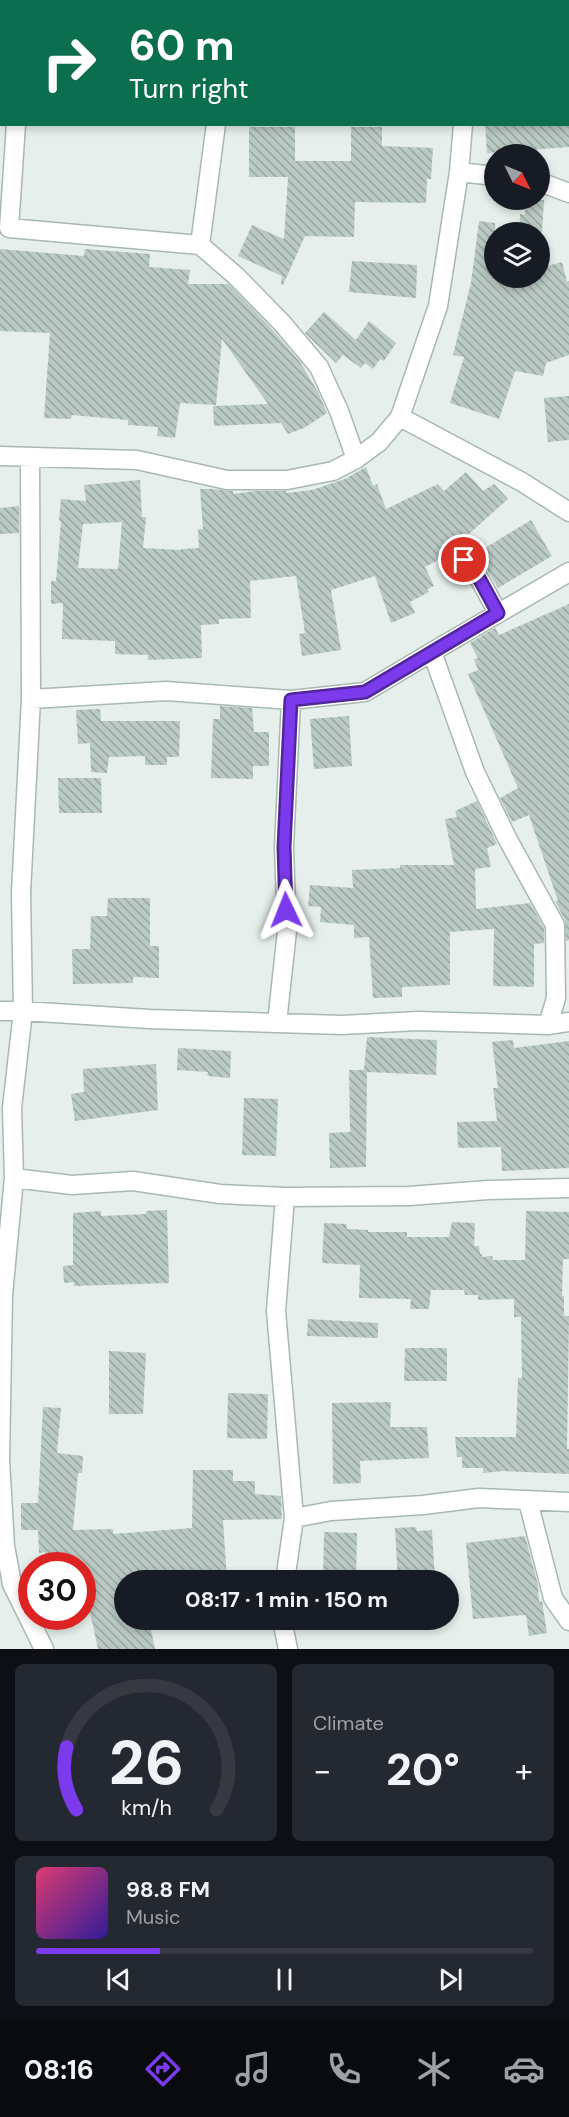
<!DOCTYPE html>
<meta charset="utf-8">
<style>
:root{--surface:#171b24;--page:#242831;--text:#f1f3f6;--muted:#9ea1a6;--line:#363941;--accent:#7c3aed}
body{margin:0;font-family:"DM Sans",sans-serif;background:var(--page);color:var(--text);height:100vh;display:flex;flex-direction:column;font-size:22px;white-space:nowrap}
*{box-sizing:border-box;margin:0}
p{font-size:20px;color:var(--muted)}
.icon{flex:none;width:33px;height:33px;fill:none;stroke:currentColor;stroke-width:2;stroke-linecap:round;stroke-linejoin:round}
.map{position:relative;height:1649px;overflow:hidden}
.drawer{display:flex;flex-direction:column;gap:15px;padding:15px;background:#0d0f14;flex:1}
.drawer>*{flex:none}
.guide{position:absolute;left:0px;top:0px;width:570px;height:126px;box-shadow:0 3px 9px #0003;background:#0b6e4f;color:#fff;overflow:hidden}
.needle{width:39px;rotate:133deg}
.controls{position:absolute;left:484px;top:144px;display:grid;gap:12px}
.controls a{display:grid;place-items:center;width:66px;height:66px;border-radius:50%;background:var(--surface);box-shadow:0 3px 9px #0003;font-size:30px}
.speed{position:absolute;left:18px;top:1552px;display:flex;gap:12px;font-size:30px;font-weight:700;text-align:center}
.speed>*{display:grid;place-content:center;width:78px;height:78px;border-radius:50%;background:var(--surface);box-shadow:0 3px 9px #0003;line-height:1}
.speed .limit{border:9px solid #d22;background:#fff;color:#111}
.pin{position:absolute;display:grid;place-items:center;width:51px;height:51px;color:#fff;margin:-26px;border:3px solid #fff;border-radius:50%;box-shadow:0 2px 6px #0007}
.me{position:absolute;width:66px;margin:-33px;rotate:358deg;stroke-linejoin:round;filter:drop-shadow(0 0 4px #0008)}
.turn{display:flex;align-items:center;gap:21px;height:126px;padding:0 30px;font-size:27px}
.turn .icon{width:78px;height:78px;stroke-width:2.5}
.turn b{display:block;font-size:42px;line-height:51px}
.big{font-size:45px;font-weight:700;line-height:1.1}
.drawer .card{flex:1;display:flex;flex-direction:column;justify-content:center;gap:9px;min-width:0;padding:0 21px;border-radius:9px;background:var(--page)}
.drawer .dial{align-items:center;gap:0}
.dial svg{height:156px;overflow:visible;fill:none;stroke:var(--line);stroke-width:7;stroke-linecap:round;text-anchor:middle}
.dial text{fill:var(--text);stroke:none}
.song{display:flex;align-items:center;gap:18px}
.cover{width:72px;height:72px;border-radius:9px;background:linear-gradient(135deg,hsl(340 70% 55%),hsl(250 70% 35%))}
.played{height:6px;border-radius:3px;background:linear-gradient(90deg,var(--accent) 25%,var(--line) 25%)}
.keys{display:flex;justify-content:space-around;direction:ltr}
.heat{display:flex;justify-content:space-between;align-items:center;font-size:33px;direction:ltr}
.drawer .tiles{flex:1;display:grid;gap:15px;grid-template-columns:1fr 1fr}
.card:last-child{grid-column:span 2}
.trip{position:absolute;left:114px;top:1570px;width:345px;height:60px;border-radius:30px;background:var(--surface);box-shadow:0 3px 9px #0003;font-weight:700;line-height:60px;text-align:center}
.menu{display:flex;height:96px;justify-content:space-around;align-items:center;background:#090b0e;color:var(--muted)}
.menu .icon{width:42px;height:42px}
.menu .selected{color:var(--accent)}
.menu b{font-size:27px;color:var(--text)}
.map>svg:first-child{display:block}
.building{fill:url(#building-back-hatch);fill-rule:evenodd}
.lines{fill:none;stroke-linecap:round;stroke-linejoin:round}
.street-casing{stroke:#a8b8b2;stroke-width:21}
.street{stroke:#fff;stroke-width:18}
.route-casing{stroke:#51269a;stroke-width:15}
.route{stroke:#7c3aed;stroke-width:10}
</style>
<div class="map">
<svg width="569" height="1649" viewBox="0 0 569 1649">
<defs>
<pattern id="building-back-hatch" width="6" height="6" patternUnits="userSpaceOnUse" patternTransform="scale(1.5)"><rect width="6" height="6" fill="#bbcac4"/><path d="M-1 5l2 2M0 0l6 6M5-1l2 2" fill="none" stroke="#98a6a0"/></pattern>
</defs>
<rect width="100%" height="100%" fill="#e6efeb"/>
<path class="building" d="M 485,124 L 569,124 L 569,147 L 487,153 Z
M 249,127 L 295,127 L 295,161 L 351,161 L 351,127 L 382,127 L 382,146 L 433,148 L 431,179 L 427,179 L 426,203 L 355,202 L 354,237 L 305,236 L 283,285 L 281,284 L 282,276 L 238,256 L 252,225 L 284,239 L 288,177 L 249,177 Z
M 526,200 L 544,200 L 542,232 L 519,232 L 520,214 L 525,215 Z
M 479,221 L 495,223 L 495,278 L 540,278 L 540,268 L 562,262 L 567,282 L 569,281 L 569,355 L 546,363 L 543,376 L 515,371 L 499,419 L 450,403 L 464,357 L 453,355 L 471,283 Z
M 0,249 L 84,256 L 85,249 L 150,254 L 149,267 L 190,270 L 188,284 L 229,284 L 271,328 L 300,362 L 318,392 L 327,413 L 304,428 L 288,434 L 281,423 L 214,426 L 213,406 L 268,404 L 222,339 L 216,405 L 180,403 L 175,438 L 157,436 L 158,427 L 128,425 L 128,420 L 72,415 L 71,419 L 44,418 L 50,333 L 0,331 Z
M 352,261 L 417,265 L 416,298 L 349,292 Z
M 324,312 L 356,340 L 369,321 L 396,343 L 384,361 L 380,359 L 373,369 L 365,363 L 361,368 L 343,355 L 336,363 L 305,333 Z
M 569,396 L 569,440 L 548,442 L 544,398 Z
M 366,467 L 373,486 L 377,484 L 386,509 L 438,484 L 444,491 L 466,472 L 483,491 L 494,484 L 508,499 L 442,558 L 425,567 L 434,586 L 427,589 L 429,592 L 410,602 L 415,613 L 391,623 L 375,576 L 331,590 L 341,650 L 302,656 L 299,634 L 305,633 L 296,576 L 250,581 L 251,618 L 219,619 L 219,624 L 201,625 L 202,658 L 148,660 L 148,655 L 115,654 L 115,641 L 62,639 L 63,603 L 51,604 L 51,581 L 56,581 L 61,521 L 59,521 L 61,499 L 86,501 L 84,485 L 140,480 L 142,517 L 146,517 L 143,548 L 181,550 L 181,549 L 199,548 L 198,529 L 203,529 L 200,489 L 213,489 L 233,491 L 233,494 L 255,491 L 286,491 L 286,493 L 312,490 L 345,479 ZM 122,522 L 118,569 L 78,568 L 83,524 Z
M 19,506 L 19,533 L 0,534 L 0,508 Z
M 531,520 L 552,556 L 498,588 L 477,553 Z
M 569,604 L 569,940 L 566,941 L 565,920 L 555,901 L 558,901 L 529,815 L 512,822 L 500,798 L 518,788 L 468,674 L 478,670 L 474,659 L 478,658 L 470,643 L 495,628 L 499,635 Z
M 220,706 L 252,708 L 254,732 L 269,732 L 269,766 L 253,766 L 253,779 L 211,778 L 213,719 L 220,719 Z
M 100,709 L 101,721 L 180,721 L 179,757 L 167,757 L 167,765 L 145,765 L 145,756 L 109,757 L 107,773 L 91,772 L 90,743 L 78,744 L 76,710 Z
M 349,716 L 352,766 L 314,769 L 310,719 Z
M 58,778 L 101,778 L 102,813 L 59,813 Z
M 477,801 L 497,844 L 487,848 L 491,867 L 475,869 L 476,909 L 530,903 L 544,928 L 544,943 L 534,944 L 534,987 L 493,986 L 494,929 L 450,932 L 450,985 L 402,987 L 402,997 L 373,998 L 369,937 L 354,938 L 354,925 L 320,922 L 321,907 L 308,906 L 310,885 L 353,888 L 352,870 L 400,868 L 400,865 L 454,865 L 445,819 L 457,817 L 455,811 Z
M 108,898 L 150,898 L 150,946 L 159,946 L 159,978 L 133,977 L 133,983 L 73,984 L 72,949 L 90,949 L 91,916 L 107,916 Z
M 367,1037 L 437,1040 L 436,1075 L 367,1072 L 366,1167 L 330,1168 L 329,1133 L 350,1132 L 349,1070 L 364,1070 Z
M 513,1040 L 514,1048 L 569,1041 L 569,1168 L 502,1171 L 501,1147 L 458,1148 L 457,1122 L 497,1121 L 493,1088 L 498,1088 L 492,1042 Z
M 178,1048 L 231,1051 L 230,1078 L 207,1076 L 208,1072 L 177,1070 Z
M 156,1064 L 158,1110 L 75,1121 L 71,1094 L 84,1092 L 83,1069 Z
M 244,1098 L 278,1099 L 276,1156 L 242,1155 Z
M 167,1210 L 169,1283 L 74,1286 L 74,1282 L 64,1283 L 63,1266 L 73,1265 L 73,1213 L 101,1211 L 101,1216 L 146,1214 L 146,1211 Z
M 526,1211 L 569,1212 L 569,1259 L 563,1259 L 562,1296 L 564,1296 L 564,1316 L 569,1316 L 567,1449 L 569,1449 L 569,1474 L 503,1471 L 483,1473 L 483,1468 L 462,1468 L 462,1457 L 457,1457 L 455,1437 L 516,1437 L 518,1378 L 522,1378 L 521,1317 L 514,1317 L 514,1299 L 478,1300 L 478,1295 L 465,1295 L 464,1290 L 431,1290 L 429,1309 L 410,1309 L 411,1299 L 359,1298 L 360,1265 L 322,1263 L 324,1223 L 346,1224 L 347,1229 L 368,1230 L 368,1232 L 407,1232 L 407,1237 L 449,1237 L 452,1222 L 475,1223 L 474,1246 L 479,1246 L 480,1254 L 482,1254 L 482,1257 L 492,1256 L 493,1260 L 525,1260 Z
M 308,1319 L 378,1323 L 378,1338 L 307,1336 Z
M 405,1348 L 447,1348 L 447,1381 L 404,1381 Z
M 109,1351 L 146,1353 L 143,1414 L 109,1414 Z
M 228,1393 L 268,1394 L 267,1439 L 227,1438 Z
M 391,1402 L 390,1427 L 427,1427 L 429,1458 L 360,1461 L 361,1483 L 333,1484 L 332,1403 Z
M 43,1407 L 61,1408 L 57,1453 L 83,1456 L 82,1473 L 78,1473 L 73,1530 L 113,1529 L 113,1534 L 192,1528 L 193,1470 L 233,1470 L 233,1481 L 255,1481 L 255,1494 L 281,1496 L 282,1519 L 223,1520 L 227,1581 L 124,1581 L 124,1620 L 149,1620 L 155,1649 L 98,1649 L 87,1598 L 82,1599 L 82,1566 L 61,1566 L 60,1555 L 45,1555 L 45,1552 L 39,1553 L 38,1530 L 21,1530 L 21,1503 L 38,1503 Z
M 416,1527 L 417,1531 L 432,1530 L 435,1581 L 398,1581 L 395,1528 Z
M 324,1532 L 357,1533 L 356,1581 L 323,1581 Z
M 525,1536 L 538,1585 L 539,1602 L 542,1601 L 547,1633 L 529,1636 L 526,1615 L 473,1619 L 466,1543 Z"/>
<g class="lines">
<g class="street-casing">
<path id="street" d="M 21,2 L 21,0
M 228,2 L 228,0
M 467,2 L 467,0
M 16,124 L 9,228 L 200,245 L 216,124
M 459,172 L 495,176
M 540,182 L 569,193
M 200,245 L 236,276 L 282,323 L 319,367 L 339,411 L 356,459
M 400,417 L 522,482 L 569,512
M 0,456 L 137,460 L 227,480 L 287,480 L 333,471 L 356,459 L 379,442 L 400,417 L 438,306 L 459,172 L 463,124
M 30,457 L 31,699 L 21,893 L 23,1011 L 12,1108 L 14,1178 L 3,1295 L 0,1460 L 5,1546 L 12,1584 L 44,1649
M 464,560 L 480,580 L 498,613
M 432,652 L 569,572
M 31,699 L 166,691 L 291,700 L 365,692 L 432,652 L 475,772 L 507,838 L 555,925 L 556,998 L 548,1025
M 0,1011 L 23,1011 L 149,1019 L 277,1023 L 342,1025 L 418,1021 L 548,1025 L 569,1022
M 277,1023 L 287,931 L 284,847 L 291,700
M 14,1178 L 72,1185 L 133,1181 L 220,1194 L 285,1197 L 409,1196 L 488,1190 L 569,1188
M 285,1197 L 276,1311 L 294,1518 L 331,1511 L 423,1505 L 479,1498 L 569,1502
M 528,1501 L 553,1598 L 569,1621
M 285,1581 L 294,1518
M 282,1620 L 288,1649"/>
</g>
<use href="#street" class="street"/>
</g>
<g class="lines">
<g class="route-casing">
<path id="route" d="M 286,910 L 284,847 L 291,700 L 365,692 L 498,613 L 480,580 L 464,560"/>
</g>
<use href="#route" class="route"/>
</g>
</svg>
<div class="controls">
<a><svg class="needle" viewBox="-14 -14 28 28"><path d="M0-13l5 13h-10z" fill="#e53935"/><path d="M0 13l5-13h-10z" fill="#9ea1a6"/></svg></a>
<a><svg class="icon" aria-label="layers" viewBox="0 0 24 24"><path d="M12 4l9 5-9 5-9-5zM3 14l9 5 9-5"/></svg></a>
</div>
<div class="speed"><div class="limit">30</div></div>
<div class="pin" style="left:464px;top:560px;background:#d93025"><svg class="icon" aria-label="arrive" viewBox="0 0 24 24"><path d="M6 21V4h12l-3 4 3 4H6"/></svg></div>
<svg class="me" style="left:286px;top:910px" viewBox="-20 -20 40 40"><path d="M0-17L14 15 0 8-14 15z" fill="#7c3aed" stroke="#fff" stroke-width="4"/></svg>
<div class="trip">08:17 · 1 min · 150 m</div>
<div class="guide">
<div class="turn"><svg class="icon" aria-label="right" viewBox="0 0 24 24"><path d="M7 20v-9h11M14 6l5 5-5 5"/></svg><div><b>60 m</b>Turn right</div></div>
</div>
</div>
<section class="drawer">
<div class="tiles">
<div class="card dial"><svg viewBox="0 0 100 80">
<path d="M14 69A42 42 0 1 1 86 69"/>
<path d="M14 69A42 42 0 0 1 9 37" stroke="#7c3aed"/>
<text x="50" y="56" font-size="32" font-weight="700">26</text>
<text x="50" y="72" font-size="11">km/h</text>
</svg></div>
<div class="card"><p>Climate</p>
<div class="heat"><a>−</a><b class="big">20°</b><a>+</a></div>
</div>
<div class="card">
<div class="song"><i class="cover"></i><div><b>98.8 FM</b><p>Music</p></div></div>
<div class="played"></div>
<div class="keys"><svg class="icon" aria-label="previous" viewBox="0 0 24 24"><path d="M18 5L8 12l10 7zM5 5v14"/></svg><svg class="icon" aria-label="pause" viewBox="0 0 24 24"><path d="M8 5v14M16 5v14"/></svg><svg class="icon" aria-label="next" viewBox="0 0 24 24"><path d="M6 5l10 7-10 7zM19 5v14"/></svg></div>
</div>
</div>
</section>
<nav class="menu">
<b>08:16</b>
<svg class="icon selected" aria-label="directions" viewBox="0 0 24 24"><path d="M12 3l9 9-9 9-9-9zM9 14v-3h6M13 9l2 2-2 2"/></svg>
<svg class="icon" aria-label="music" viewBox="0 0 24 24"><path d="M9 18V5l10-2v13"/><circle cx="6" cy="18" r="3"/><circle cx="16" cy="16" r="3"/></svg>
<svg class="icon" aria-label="phone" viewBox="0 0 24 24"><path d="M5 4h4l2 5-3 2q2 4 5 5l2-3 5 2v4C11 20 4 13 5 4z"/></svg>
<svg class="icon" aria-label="climate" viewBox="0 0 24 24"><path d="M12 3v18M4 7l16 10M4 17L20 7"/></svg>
<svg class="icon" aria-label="car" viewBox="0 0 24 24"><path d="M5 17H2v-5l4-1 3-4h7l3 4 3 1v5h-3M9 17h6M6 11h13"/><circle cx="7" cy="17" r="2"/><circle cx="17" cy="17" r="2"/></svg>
</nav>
